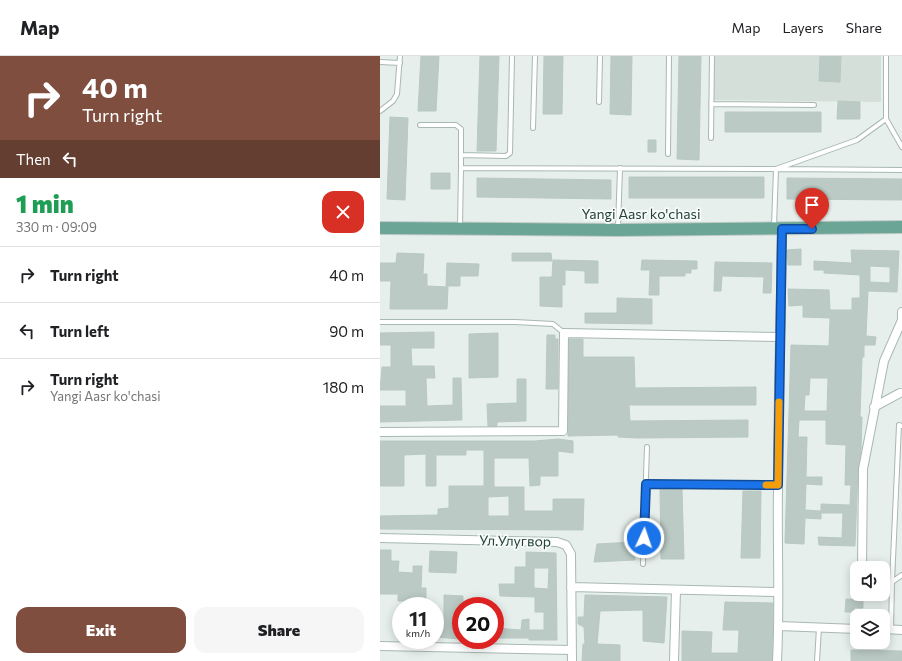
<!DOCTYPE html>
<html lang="en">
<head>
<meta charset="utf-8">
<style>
	:root { --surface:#fff; --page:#f6f6f6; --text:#202124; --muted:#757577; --line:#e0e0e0; --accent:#7f4e3f }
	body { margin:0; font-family:Commissioner,sans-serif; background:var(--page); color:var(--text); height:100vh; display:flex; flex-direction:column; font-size:15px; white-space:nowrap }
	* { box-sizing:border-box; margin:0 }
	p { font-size:13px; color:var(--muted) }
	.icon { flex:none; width:22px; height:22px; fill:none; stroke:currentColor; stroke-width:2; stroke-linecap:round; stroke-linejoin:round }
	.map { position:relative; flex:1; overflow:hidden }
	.side { display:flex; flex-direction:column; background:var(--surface); width:380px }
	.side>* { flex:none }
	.hud { background:#7f4e3f; color:#fff; overflow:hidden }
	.fabs { position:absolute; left:470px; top:505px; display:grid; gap:8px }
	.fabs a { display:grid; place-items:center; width:40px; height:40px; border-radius:8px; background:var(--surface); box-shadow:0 2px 10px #0003; font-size:20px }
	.speed { position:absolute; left:12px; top:541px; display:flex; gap:8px; font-size:20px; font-weight:700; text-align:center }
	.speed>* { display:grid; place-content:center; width:52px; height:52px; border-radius:50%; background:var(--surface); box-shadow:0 2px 10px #0003; line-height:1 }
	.speed small { font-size:10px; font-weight:400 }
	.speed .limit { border:6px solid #d22; background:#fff; color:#111 }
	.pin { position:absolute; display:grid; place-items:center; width:34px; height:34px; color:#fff; margin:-41px -17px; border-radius:50% 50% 50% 0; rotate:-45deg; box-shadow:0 0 4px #0007 }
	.pin .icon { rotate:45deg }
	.me { position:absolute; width:44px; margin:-22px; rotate:3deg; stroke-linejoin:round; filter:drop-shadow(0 0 3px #0008) }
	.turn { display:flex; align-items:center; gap:14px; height:84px; padding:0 16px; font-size:18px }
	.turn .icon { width:52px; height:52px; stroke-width:2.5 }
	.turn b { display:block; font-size:28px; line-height:34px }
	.then { display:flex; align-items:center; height:38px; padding:0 16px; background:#0003; gap:8px; font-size:15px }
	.round { display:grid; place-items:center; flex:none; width:42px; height:42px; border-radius:12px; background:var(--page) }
	.headline { display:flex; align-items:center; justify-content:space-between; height:68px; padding:0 16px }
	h1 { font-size:24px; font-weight:800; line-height:30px; color:#1e9e55 }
	.action { display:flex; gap:8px; margin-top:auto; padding:8px 16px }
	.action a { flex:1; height:46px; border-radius:12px; background:var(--accent); color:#fff; font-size:16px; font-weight:800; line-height:46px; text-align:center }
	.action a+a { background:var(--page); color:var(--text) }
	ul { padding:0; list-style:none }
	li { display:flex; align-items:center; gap:12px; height:56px; padding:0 16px; border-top:1px solid var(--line) }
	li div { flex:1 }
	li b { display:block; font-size:15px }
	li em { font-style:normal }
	header { display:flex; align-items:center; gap:24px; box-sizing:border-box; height:56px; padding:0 20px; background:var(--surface); border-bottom:1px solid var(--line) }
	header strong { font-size:19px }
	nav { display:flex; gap:22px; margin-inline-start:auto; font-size:14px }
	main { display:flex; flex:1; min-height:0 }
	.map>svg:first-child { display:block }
</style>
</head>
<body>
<header>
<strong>Map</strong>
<nav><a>Map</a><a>Layers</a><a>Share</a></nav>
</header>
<main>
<section class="side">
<div class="hud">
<div class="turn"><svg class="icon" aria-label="right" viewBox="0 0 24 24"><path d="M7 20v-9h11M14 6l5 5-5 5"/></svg><div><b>40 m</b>Turn right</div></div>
<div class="then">Then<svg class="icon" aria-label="left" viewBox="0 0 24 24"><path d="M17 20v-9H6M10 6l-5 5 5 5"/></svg></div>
</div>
<div class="headline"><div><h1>1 min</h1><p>330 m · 09:09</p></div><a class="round" style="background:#d93025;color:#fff"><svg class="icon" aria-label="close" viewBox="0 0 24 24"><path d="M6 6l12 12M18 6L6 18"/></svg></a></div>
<ul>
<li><svg class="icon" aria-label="right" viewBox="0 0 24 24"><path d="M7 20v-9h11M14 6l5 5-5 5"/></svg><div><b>Turn right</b></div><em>40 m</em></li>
<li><svg class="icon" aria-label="left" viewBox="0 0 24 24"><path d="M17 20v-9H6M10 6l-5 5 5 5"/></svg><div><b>Turn left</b></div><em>90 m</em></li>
<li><svg class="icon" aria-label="right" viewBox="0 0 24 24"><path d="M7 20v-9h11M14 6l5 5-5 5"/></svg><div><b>Turn right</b><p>Yangi Aasr ko'chasi</p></div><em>180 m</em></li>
</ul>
<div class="action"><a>Exit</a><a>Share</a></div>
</section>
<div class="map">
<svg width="522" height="605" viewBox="0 0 522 605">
	<rect width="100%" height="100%" fill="#e6efeb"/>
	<path fill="#d4dfda" d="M332,0H501V46L332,44Z"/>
	<path fill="#bbcac4" stroke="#b8c9c2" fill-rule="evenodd" d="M41,0H59L56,55H38Z
		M100,0H119L116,95H97Z
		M164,0H183L182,58H163Z
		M231,0H252L251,59L230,58Z
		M299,0H321L319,104L297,103Z
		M440,0H461L460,26L439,25Z
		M458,45L480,46V63H457Z
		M345,56H441V76H345Z
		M10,61L28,62L25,144L7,143Z
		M268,84H276V96H268Z
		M51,117H70V133H51Z
		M249,121H384V142H249Z
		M97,122L231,124V143L97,141Z
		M407,122L522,123V144L407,143Z
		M421,193V209H408L407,194Z
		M471,194L519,195L517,236L488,235L486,280L496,281L495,289H484V301H482L480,361H482L481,394L478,413L475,490L439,489L438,481L462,482L463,457H441V463L425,462L424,488L405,487L411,289L449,290L450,262L423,261V249L409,250L408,233L449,234L450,254H472V242H480V219L444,217V214H434V205L472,207ZM490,210L510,211V227L490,226ZM430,322H448L447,355H424L425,339H429ZM419,364H446V388L466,389L465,429H471L470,449L441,448V455L425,454L426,428L442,429V421H426L427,381H418Z
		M17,197L44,198L43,218H47V230L68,231L67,253H10L11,225H0V207H16Z
		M132,197H171L172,205H132Z
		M173,204L218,205V227H205V215L185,214V229H182V251L160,250V221H172Z
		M262,204L317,205V213H311V217H305V220H279V239H269L270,214H261Z
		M335,206L392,207L391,237H383L384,221L342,220L341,235H334Z
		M67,207L99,208L98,220H80V230H66Z
		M237,242L272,243V268L205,267V257H237Z
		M54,276V292H31L32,310H54L55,322H46L47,350L73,349V322H81L82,364L0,366V350H26V334H0L2,311H11V289H0V277Z
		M118,277V321L89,322V278Z
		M167,279H175V283H178V333H166Z
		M189,283H203V301H254L255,332L376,331V349H249L250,365L368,364V381L257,382L238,381V379L188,380Z
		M137,323H146V365L117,366V370H108L107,348L137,347Z
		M178,383L193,385V397L178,395V420H160V429L150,430L149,402H114V431H144V455H173V443H204L203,474L0,473V460L58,459V453L69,452V430H104V394H86V399H56V430H46V398L24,399V430H0V385H155ZM129,440V460H108V441Z
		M302,432L304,503H281L280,433Z
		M363,435H381L380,502H361Z
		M255,486V504L214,506L217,488Z
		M0,494H11V505H19L18,516L33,517V510H42L41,532H46V545H18V538H0Z
		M50,495L77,496L76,517L49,516Z
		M146,496L176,497L177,584H149V582H115V572L141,574L142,564L149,563V574H164V556H155V541L120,540L119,528H135V511H146ZM154,512H169L168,533L154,532Z
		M64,539L83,540V550H81V583L55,581V563H64Z
		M205,539L287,541L284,587L263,585V554L220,555L217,588L240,589V605H202L203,588H205L204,571L198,568V561H204Z
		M466,543L483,544V552H474V556H465Z
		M345,546L393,547L392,605H302V575L332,576L331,597H358L359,574H343Z
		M471,594L522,595V605H471Z"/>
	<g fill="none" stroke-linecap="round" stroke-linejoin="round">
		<defs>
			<path id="lane" d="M506,0V63L522,91
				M0,6L20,7
				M219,46L220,0
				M331,48L434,49
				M0,55L13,45L17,38L20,0
				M40,69H76L81,73V112
				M153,72L155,0
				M331,82L332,0
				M288,98L289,0
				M81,99L126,100L130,97L132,0
				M394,170L396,113L522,114
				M80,171L81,112L396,113L477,84L506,63
				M238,172L240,112
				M0,266H135L173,268L184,277
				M266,428L398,429
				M263,508L267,391
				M512,526L519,369L522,370
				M511,573L512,526L522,519
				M437,605L439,572"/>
			<path id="street" d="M494,351L520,337
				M0,376L183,375L184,277L400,281
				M0,482L177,486L186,489L191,498L192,605
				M482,512L483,413L504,305L522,264V256
				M191,531L397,536
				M399,570L477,573
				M503,573L522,574
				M0,590L192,594
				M294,605L296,534
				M397,605C400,547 397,489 398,432C398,345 401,259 402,173"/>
			<path id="primary" d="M0,172L238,174L522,171"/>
		</defs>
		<use href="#lane" stroke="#a8b8b2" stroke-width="6"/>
		<use href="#street" stroke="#a8b8b2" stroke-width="10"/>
		<use href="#primary" stroke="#c2cac8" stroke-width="14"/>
		<use href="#lane" stroke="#fff" stroke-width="4"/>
		<use href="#street" stroke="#fff" stroke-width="8"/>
		<use href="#primary" stroke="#6aa596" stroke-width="12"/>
	</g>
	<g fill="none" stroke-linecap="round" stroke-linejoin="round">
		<defs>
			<path id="route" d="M264,482L266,428L398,429L402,173H432"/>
		</defs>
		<use href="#route" stroke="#114b97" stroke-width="10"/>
		<use href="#route" stroke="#1a73e8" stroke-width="7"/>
		<path stroke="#f59e0b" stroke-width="7" d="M386,429H398L399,346"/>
	</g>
	<g text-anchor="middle" stroke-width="3.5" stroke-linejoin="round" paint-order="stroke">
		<g font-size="14" fill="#24423a" stroke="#f7fbf9">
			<text x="261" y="163">Yangi Aasr ko'chasi</text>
			<text transform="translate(135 485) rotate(1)" y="5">Ул.Улугвор</text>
		</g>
	</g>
</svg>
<div class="fabs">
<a><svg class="icon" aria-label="sound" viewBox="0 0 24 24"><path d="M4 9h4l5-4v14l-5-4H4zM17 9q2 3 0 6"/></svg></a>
<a><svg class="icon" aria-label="layers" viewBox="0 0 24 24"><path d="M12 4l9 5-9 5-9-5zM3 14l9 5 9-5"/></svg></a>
</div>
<div class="speed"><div>11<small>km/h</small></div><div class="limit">20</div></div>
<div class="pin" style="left:432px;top:173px;background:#d93025"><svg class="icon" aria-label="arrive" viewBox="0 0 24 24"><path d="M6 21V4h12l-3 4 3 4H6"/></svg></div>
<svg class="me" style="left:264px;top:482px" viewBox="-20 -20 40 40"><circle r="17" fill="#1a73e8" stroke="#fff" stroke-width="3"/><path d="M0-11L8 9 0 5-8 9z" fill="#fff"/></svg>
</div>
</main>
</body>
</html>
